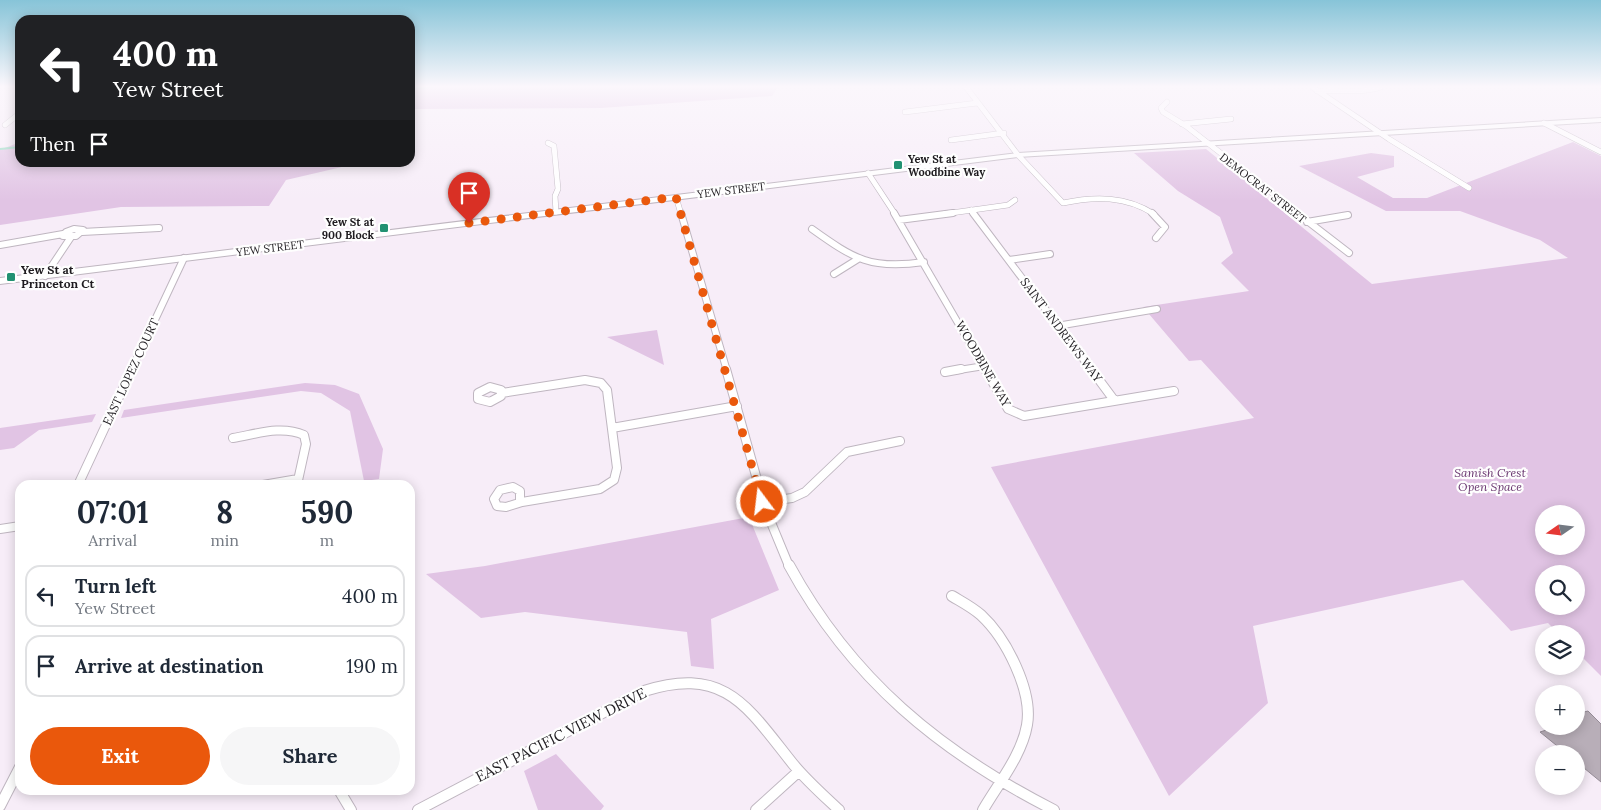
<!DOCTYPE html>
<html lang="en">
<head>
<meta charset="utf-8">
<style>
	:root { --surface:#fff; --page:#f6f6f7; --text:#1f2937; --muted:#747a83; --line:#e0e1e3; --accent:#ea580c }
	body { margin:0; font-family:Lora,serif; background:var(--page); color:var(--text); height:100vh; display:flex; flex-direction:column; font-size:19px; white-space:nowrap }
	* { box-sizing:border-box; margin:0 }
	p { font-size:16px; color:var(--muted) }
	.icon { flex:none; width:28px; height:28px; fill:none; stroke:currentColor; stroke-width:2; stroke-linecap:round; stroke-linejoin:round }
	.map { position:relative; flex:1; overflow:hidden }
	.side { position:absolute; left:15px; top:480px; width:400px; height:315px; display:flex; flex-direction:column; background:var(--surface); border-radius:15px; box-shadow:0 2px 12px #0003 }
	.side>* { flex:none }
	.top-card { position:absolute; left:15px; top:15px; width:400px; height:152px; border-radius:15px; box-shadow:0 2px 12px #0003; background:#202124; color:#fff; overflow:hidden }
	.needle { width:32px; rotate:256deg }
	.buttons { position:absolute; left:1535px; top:505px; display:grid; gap:10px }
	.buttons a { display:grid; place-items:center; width:50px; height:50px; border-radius:50%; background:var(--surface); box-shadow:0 2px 12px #0003; font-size:25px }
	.pin { position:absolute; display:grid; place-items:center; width:42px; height:42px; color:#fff; margin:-51px -21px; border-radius:50% 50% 50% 0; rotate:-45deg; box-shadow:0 0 5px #0007 }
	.pin .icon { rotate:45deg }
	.me { position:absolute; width:55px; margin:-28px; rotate:345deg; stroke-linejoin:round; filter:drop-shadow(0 0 4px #0008) }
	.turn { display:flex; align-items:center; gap:18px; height:105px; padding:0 15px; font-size:22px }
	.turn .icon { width:65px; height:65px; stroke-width:2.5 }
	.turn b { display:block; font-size:35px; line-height:42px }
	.then { display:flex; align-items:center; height:48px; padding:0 15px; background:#0003; gap:10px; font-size:19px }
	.eta { display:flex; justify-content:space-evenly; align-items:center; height:85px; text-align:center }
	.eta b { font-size:30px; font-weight:700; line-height:35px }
	.primary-button { display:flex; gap:10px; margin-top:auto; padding:10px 15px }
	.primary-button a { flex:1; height:58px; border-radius:30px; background:var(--accent); color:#fff; font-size:20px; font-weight:700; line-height:58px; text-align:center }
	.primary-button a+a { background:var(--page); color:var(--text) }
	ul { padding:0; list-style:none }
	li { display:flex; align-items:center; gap:15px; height:62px; margin:0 10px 8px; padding:0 5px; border:2px solid var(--line); border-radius:15px }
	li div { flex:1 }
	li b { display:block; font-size:19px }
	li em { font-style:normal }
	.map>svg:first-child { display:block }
</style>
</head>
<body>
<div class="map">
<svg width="1601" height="810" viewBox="0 0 1601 810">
	<rect width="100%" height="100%" fill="#f7edf8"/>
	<path fill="#e1c4e4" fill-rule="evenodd" d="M410,87H778L772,96L601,108L410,109Z
		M20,142V162L359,163L286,180L269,206L121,207L0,225V150Z
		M1573,142L1601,156V676L1576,651V634H1559L1548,623L1511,631L1463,580L1253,626L1268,703L1169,796L991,467L1254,418L1201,360L1189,361L1143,307L1249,291L1221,263L1233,253L1220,217L1178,191L1134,153L1206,149L1372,284L1568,258L1540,240L1460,211H1386L1299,166L1371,153L1394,156V167L1357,177L1393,198H1427ZM1544,514H1576V546H1544ZM1544,574H1576V606H1544Z
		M657,330L664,365L607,337Z
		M305,383L335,385L359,394L383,449L379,479L364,481L350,411L321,393L301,391L121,418L124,410Z
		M96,414L92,422L39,430L14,448L0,450V428Z
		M749,517L779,590L711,619L714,669L691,666L687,632L525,612L481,618L426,574L485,566Z
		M556,754L604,806L601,810H538L524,771Z"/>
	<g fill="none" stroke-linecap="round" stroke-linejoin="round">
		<path stroke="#95dbc1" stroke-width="2" d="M410,89L432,87
			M0,149L20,147"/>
	</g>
	<path fill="#b8aeb8" stroke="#968d97" d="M1588,711L1601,724V782L1584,768L1576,770V754H1567L1540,732L1559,726H1576V714Z"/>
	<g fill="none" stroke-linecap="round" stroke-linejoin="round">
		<defs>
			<path id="street-far3" d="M966,87L1018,155L1063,203C1095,196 1126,196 1154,214
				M1312,87L1389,139L1469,188
				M1317,91C1338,89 1361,94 1381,87
				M1167,102L1161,108L1163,112L1186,126L1299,214
				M905,112L977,103
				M1544,123L1601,152
				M1182,124L1231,119
				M5,125L20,113
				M951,140L1004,133
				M548,143L554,146L558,189L555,196L556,212
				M868,173L895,214
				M676,197L681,214
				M971,210L974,214
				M944,214L1008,205L1015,200"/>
			<path id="street-far2" d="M681,213L727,371
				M894,213L986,371
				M973,213L1092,371
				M1152,213L1165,227L1156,238
				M1297,213L1349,253
				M899,220L953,213
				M1307,222L1348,215
				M74,229L83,230L76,236H63L66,232Z
				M812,229C854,259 871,270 924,262
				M82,232L159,228
				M0,245L63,234
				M1009,260L1050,254
				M834,274L858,259
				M45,276L71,237
				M1057,326L1157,309
				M131,371L184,258
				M953,371L984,366"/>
			<path id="street-far1" d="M726,369L765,508L789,566
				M985,369L1008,409L1024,416L1174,391
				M1091,369L1114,400
				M945,372L961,369
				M490,387L501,390V396L490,402L478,399V393Z
				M502,393L585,380L601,383L607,390L617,468L614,480L600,489L522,502L506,507L497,506L494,499L500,490L513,487L520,491V500
				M612,428L737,406
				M233,438C257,434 281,425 304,435L306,444L297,485
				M78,485L132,369
				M263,485L298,479
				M762,502L792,498L805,492L847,452L900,441
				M0,529L20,526"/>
			<path id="street" d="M789,565C851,679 940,752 1054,810
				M952,596C962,602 972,607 981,615C1006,638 1033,691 1027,725C1022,755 998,784 983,810
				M339,790L351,810
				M0,806L20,767
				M418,810L644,691C726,665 748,708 793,764C807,781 823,795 839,810
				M756,810L799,771"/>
			<path id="secondary" d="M1601,118V122L1018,157L0,284V278L1018,153Z"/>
		</defs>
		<use href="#street-far3" stroke="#bfb6c0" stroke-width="6"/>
		<use href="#street-far2" stroke="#bfb6c0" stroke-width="8"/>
		<use href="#street-far1" stroke="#bfb6c0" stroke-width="10"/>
		<use href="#street" stroke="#bfb6c0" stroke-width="12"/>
		<use href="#secondary" stroke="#bfb6c0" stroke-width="2"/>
		<use href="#street-far3" stroke="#fff" stroke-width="5"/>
		<use href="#street-far2" stroke="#fff" stroke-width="6"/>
		<use href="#street-far1" stroke="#fff" stroke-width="8"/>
		<use href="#street" stroke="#fff" stroke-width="10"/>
		<use href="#secondary" fill="#fff" fill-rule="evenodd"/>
	</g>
	<linearGradient id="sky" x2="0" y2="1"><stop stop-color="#87c4d8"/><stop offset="0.43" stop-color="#fbf7fc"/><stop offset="1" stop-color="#fbf7fc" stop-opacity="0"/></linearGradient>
	<rect width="1601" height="201" fill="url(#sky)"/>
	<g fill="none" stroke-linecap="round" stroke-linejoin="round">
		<path stroke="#ea580c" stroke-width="9" stroke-dasharray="0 16.2" d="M469,223L676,197L762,502"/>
	</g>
	<g fill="#219172" stroke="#fefefe" stroke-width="2">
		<rect x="893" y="160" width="10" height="10" rx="2.5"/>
		<rect x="379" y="223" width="10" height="10" rx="2.5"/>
		<rect x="6" y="272" width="10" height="10" rx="2.5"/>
	</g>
	<g text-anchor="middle" stroke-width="4.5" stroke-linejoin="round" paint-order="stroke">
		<g font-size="11" font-weight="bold" fill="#1f1c20" stroke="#fefefe" text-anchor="start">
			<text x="908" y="163">Yew St at<tspan x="908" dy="13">Woodbine Way</tspan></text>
			<text x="374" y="226" text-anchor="end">Yew St at<tspan x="374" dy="13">900 Block</tspan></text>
		</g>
		<g font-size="11" fill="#1f1c20" stroke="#fefefe">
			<text transform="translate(1263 188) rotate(38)" y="4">DEMOCRAT STREET</text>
			<text transform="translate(731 190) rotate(-7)" y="4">YEW STREET</text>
			<text transform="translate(270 248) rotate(-7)" y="4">YEW STREET</text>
		</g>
		<g font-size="12" font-weight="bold" fill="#1f1c20" stroke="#fefefe" text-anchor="start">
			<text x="21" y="274">Yew St at<tspan x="21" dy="14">Princeton Ct</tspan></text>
		</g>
		<g font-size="12" fill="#1f1c20" stroke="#fefefe">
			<text transform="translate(1061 330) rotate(53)" y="4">SAINT ANDREWS WAY</text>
			<text transform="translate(983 364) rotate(60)" y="4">WOODBINE WAY</text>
			<text transform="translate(131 372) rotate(-65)" y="4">EAST LOPEZ COURT</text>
		</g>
		<g font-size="12" font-style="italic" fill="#6a3770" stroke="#fefefe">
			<text x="1490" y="477">Samish Crest<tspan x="1490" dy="14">Open Space</tspan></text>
		</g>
		<g font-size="15" fill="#1f1c20" stroke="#fefefe">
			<text transform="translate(561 735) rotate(-27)" y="5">EAST PACIFIC VIEW DRIVE</text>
		</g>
	</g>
</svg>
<div class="buttons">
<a><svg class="needle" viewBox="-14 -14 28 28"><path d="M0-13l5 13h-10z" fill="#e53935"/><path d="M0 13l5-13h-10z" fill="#747a83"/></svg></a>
<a><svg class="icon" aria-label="search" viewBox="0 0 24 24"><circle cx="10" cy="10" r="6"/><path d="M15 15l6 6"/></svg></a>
<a><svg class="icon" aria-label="layers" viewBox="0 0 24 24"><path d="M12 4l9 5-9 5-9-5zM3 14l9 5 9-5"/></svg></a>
<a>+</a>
<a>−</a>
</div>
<div class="pin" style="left:469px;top:223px;background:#d93025"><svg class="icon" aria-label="arrive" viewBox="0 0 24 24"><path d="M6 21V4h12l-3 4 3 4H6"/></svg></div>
<svg class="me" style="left:762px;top:502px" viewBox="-20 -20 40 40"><circle r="17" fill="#ea580c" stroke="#fff" stroke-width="3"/><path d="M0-11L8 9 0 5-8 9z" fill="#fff"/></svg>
<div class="top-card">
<div class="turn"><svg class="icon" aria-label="left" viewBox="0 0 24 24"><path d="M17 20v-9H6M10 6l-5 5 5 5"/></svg><div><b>400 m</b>Yew Street</div></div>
<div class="then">Then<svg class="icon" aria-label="arrive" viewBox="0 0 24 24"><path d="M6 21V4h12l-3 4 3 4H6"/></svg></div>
</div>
<section class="side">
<div class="eta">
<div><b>07:01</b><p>Arrival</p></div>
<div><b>8</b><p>min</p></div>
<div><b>590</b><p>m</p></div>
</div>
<ul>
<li><svg class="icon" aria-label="left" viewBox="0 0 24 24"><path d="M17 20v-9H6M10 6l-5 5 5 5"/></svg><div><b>Turn left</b><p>Yew Street</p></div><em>400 m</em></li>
<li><svg class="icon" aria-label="arrive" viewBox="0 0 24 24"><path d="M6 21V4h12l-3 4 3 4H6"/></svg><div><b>Arrive at destination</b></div><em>190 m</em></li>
</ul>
<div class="primary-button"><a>Exit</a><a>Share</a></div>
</section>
</div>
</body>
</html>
